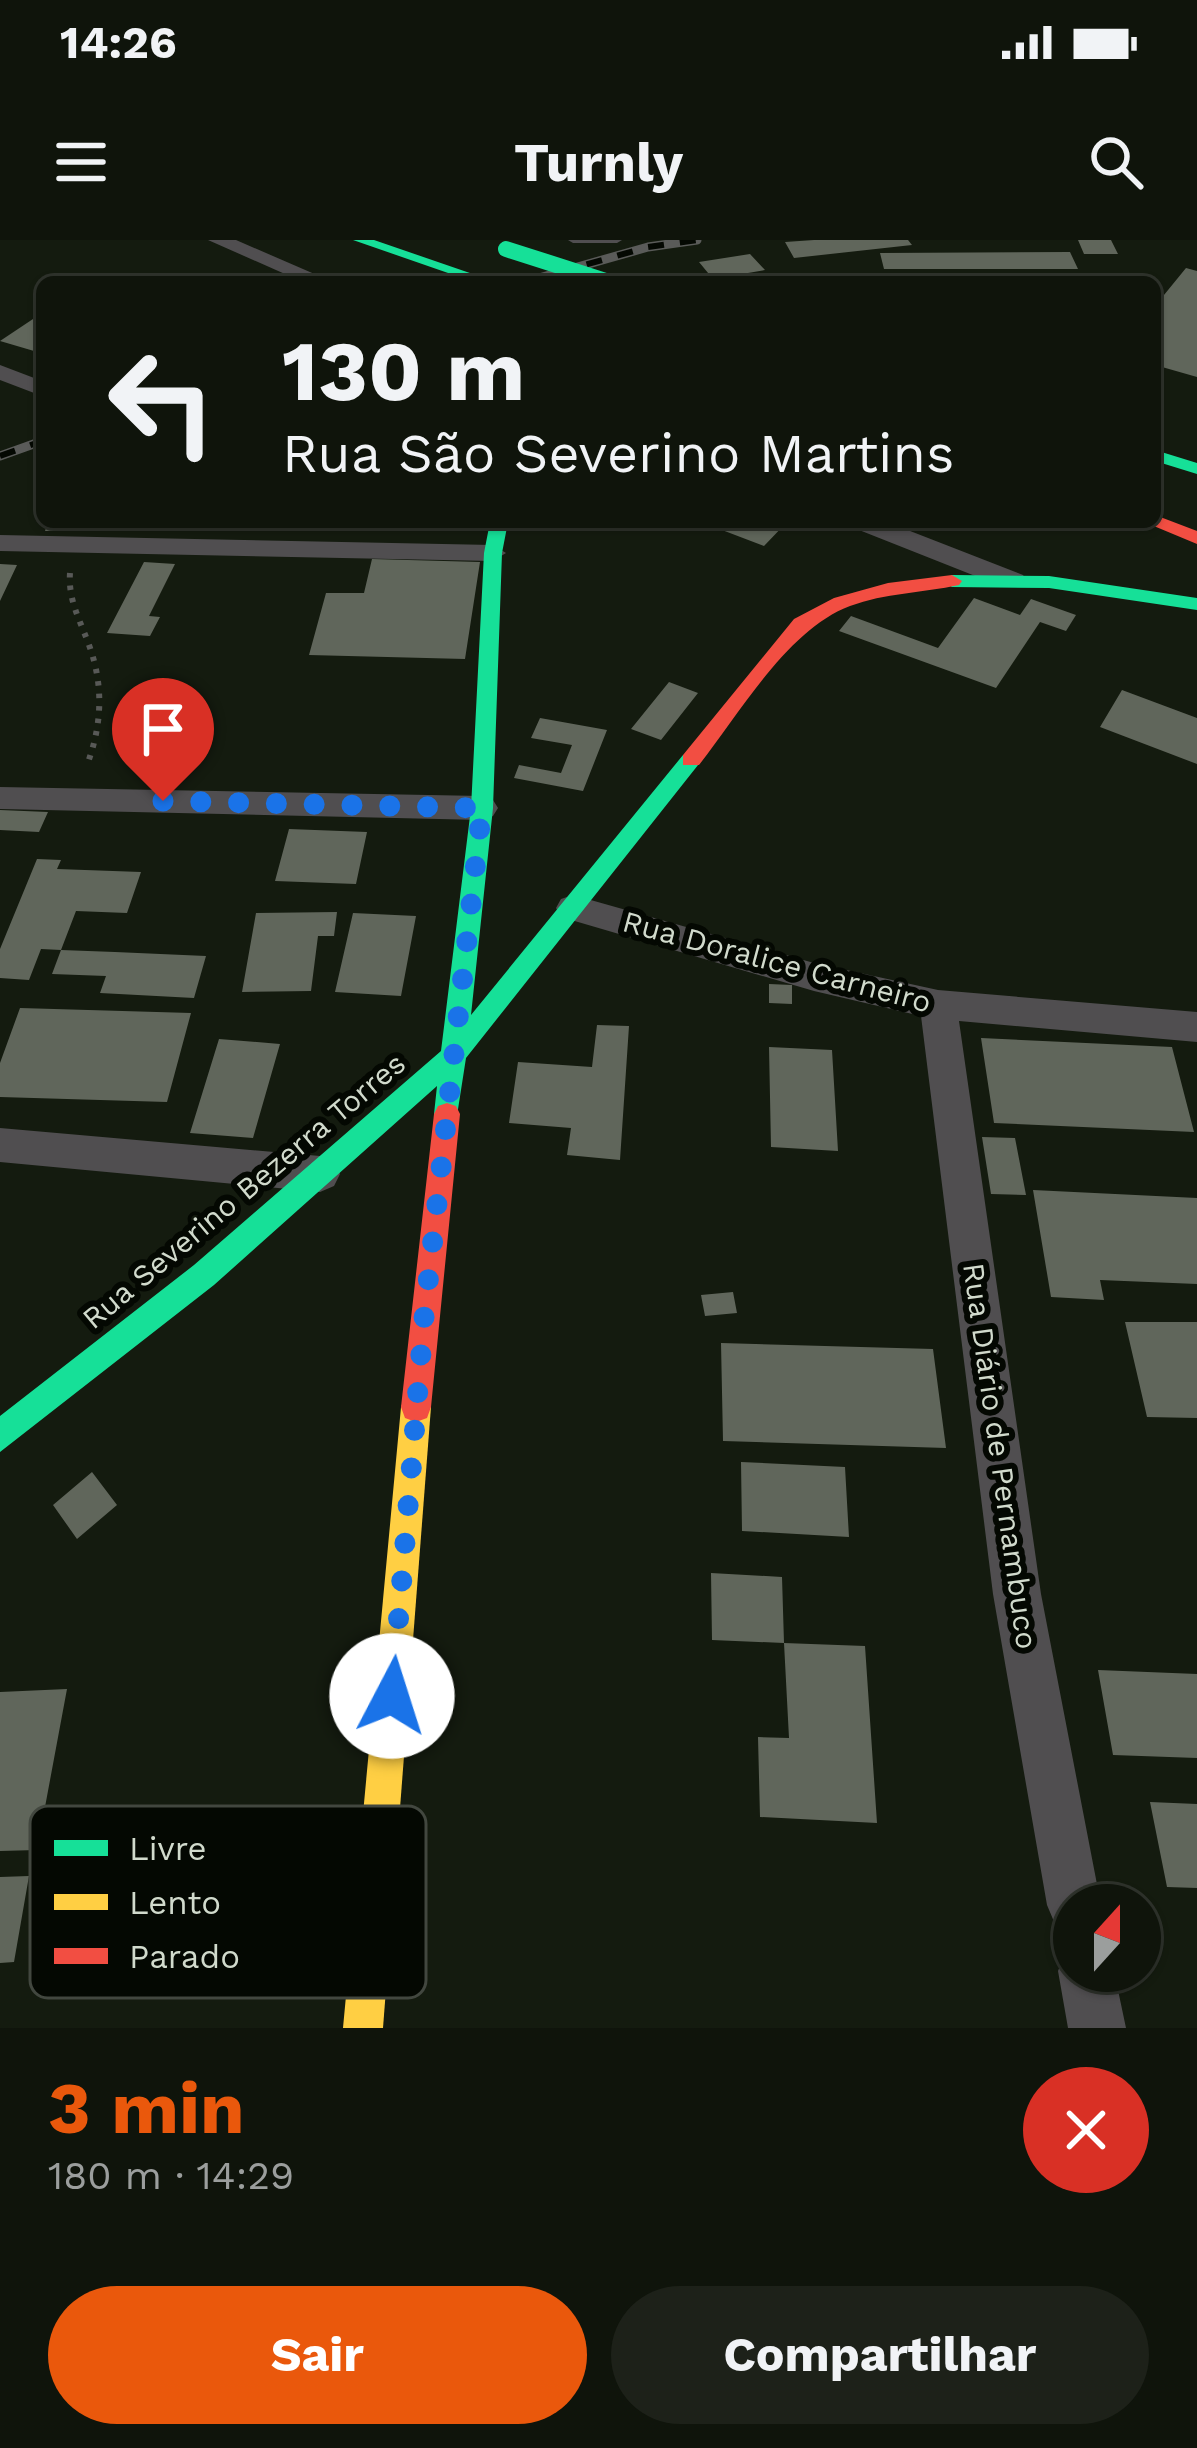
<!DOCTYPE html>
<html lang="pt">
<head>
<meta charset="utf-8">
<style>
	:root { --surface:#0f140b; --page:#1d2119; --text:#f1f3f6; --muted:#9b9e9d; --line:#2f332c; --accent:#ea580c }
	body { margin:0; font-family:"Work Sans",sans-serif; background:var(--page); color:var(--text); height:100vh; display:flex; flex-direction:column; font-size:45px; white-space:nowrap }
	* { box-sizing:border-box; margin:0 }
	p { font-size:39px; color:var(--muted) }
	.icon { flex:none; width:66px; height:66px; fill:none; stroke:currentColor; stroke-width:2; stroke-linecap:round; stroke-linejoin:round }
	.map { position:relative; height:1788px; overflow:hidden }
	.sheet { display:flex; flex-direction:column; background:var(--surface); flex:1 }
	.sheet>* { flex:none }
	.top-card { position:absolute; left:36px; top:36px; width:1125px; height:252px; border-radius:18px; box-shadow:0 3px 9px #0004,0 0 0 3px var(--line); background:#0f140b; color:var(--text); overflow:hidden }
	.needle { width:78px; rotate:21deg }
	.tools { position:absolute; left:1053px; top:1644px; display:grid; gap:24px }
	.tools a { display:grid; place-items:center; width:108px; height:108px; border-radius:50%; background:var(--surface); box-shadow:0 3px 9px #0004,0 0 0 3px var(--line); font-size:60px }
	.pin { position:absolute; display:grid; place-items:center; width:102px; height:102px; color:#fff; margin:-123px -51px; border-radius:50% 50% 50% 0; rotate:-45deg; box-shadow:0 0 12px #0007 }
	.pin .icon { rotate:45deg }
	.me { position:absolute; width:132px; margin:-66px; rotate:5deg; stroke-linejoin:round; filter:drop-shadow(0 0 9px #0008) }
	.turn { display:flex; align-items:center; gap:42px; height:252px; padding:0 48px; font-size:54px }
	.turn .icon { width:156px; height:156px; stroke-width:2.5 }
	.turn b { display:block; font-size:84px; line-height:102px }
	.round { display:grid; place-items:center; flex:none; width:126px; height:126px; border-radius:63px; background:var(--page) }
	.overview { display:flex; align-items:center; justify-content:space-between; height:204px; padding:0 48px }
	h1 { font-size:72px; font-weight:700; line-height:90px; color:var(--accent) }
	.action { display:flex; gap:24px; margin-top:auto; padding:24px 48px }
	.action a { flex:1; height:138px; border-radius:72px; background:var(--accent); color:#fff; font-size:48px; font-weight:700; line-height:138px; text-align:center }
	.action a+a { background:var(--page); color:var(--text) }
	.status { display:flex; justify-content:space-between; align-items:center; height:84px; padding:0 60px; background:var(--surface); direction:ltr }
	.status svg { height:33px; fill:currentColor }
	header { display:flex; justify-content:space-between; align-items:center; height:156px; padding:0 48px; background:var(--surface); font-size:54px; font-weight:700 }
	.map>svg:first-child { display:block }
</style>
</head>
<body>
<div class="status"><b>14:26</b><svg viewBox="0 0 49 12"><path d="M0 12V9h3v3zM5 12V6h3v6zM10 12V3h3v9zM15 12V0h3v12zM26 1h20v11H26zM47 4h2v5h-2z"/></svg></div>
<header><svg class="icon" aria-label="menu" viewBox="0 0 24 24"><path d="M4 6h16M4 12h16M4 18h16"/></svg>Turnly<svg class="icon" aria-label="search" viewBox="0 0 24 24"><circle cx="10" cy="10" r="6"/><path d="M15 15l6 6"/></svg></header>
<div class="map">
<svg width="1197" height="1788" viewBox="0 0 1197 1788">
	<rect width="100%" height="100%" fill="#141b0f"/>
	<path fill="#60665b" d="M814,0H908L912,5L794,18L785,2Z
		M1078,0H1111L1118,14H1084Z
		M1070,12L1078,29H884L880,13Z
		M750,14L765,30L713,39L699,22Z
		M1186,28L1197,31V137L1155,125V66Z
		M42,73V106L34,111L0,101Z
		M48,282H91L88,290L45,291Z
		M701,282H787L764,306Z
		M372,319L480,322L465,419L309,415L326,353H364Z
		M144,322L175,324L149,376L160,377L150,396L107,393Z
		M0,324L17,325L0,361Z
		M974,358L1020,375L1031,359L1076,375L1066,391L1040,382L996,448L839,391L851,376L938,408Z
		M669,442L698,453L661,500L631,489Z
		M1122,450L1197,478V524L1100,487Z
		M540,478L607,490L583,551L514,538L519,525L561,533L572,505L531,498Z
		M0,570L48,572L39,592L0,590Z
		M289,589L367,592L356,644L275,641Z
		M37,619L61,620L57,629L141,632L127,673L76,671L61,710L41,709L29,740L0,738V709Z
		M337,672L334,696H318L311,751L242,752L256,673Z
		M353,673L416,676L401,756L335,752Z
		M61,710L115,712L206,716L194,758L100,753L106,736L52,734Z
		M769,744L792,745V764L769,763Z
		M20,768L191,773L167,862L0,857V823Z
		M597,785L629,786L620,920L567,915L571,888L509,883L518,822L592,827Z
		M981,798L1172,807L1194,892L994,883Z
		M219,799L280,804L253,898L190,893Z
		M769,807L832,810L838,911L771,907Z
		M982,897L1015,898L1026,955L991,954Z
		M1033,950L1197,958V1044L1100,1040L1104,1060L1051,1057Z
		M733,1052L737,1073L705,1076L701,1055Z
		M1125,1082H1197V1178L1147,1177Z
		M721,1103L933,1109L946,1208L723,1201Z
		M741,1222L845,1227L849,1297L742,1291Z
		M92,1232L117,1265L77,1299L53,1265Z
		M711,1333L782,1337L784,1403L712,1400Z
		M784,1403L865,1406L877,1583L760,1577L758,1497L789,1498Z
		M1098,1430L1197,1434V1518L1113,1515Z
		M67,1449L37,1610L0,1611V1452Z
		M1150,1562L1197,1564V1648L1167,1647Z
		M29,1636L14,1722L0,1723V1637Z"/>
	<g fill="none" stroke-linecap="round" stroke-linejoin="round">
		<path stroke="#585957" stroke-width="6" stroke-dasharray="4.5 8" stroke-linecap="butt" d="M70,333C68,360 80,380 89,405C104,446 102,485 87,525"/>
		<path fill="#504e50" fill-rule="evenodd" d="M568,0H622L617,3H573Z"/>
		<path fill="#504e50" fill-rule="evenodd" d="M208,0H236L333,42H303Z
			M0,125L42,141V156L0,140Z
			M850,282H887L1023,335L1027,341L1023,347H1003L854,288Z
			M0,295L493,305L506,313L493,321L0,311Z
			M0,547L482,556L493,560L498,568L493,576L482,580L0,569Z
			M573,655L814,723L938,750L1197,772V802L959,781L1041,1354L1101,1665H1074V1692L1055,1684L1047,1665L993,1354L921,776L814,751L561,677L556,668L561,659Z
			M0,888L320,916L334,922L340,934L334,946L320,952L0,922Z
			M1074,1708V1731H1114L1126,1788H1068L1058,1731L1066,1711Z"/>
		<path fill="#16e098" fill-rule="evenodd" d="M353,0H374L496,42H474Z
			M1155,210L1197,223V234L1155,221Z
			M490,282H508L502,313L493,568L471,775L683,515H699L702,520L466,818L456,882H438L434,874L437,846L214,1045L0,1212V1176L194,1025L441,811L471,568L484,313Z
			M1049,336L1197,358V370L1049,348L952,347L942,341L952,335Z"/>
		<path fill="#ffcf43" fill-rule="evenodd" d="M416,1152L427,1156L431,1167L383,1788H343L401,1167L405,1156Z"/>
		<path fill="#f24e42" fill-rule="evenodd" d="M1155,275L1197,291V304L1149,284L1155,282Z
			M952,335L962,341L959,345C922,353 885,353 850,366C788,389 739,474 699,525H683V515L794,379L834,358L888,343Z
			M447,863L456,866L460,874L431,1167L427,1178L416,1182L405,1178L401,1167L434,874L438,866Z"/>
		<defs>
			<path id="rail" d="M525,42L648,7L697,0
				M0,216L42,201"/>
		</defs>
		<use href="#rail" stroke="#5a5b59" stroke-width="9"/>
		<use href="#rail" stroke="#040802" stroke-width="6" stroke-dasharray="16" stroke-linecap="butt"/>
		<path stroke="#16e098" stroke-width="16" d="M506,9L609,42"/>
	</g>
	<g fill="none" stroke-linecap="round" stroke-linejoin="round">
		<path stroke="#1a73e8" stroke-width="21" stroke-dasharray="0 37.8" d="M163,561L482,568L424,1078L392,1456"/>
	</g>
	<g text-anchor="middle" stroke-width="12" stroke-linejoin="round" paint-order="stroke">
		<g font-size="30" fill="#d1dacc" stroke="#040802">
			<text transform="translate(777 722) rotate(15)" y="10">Rua Doralice Carneiro</text>
			<text transform="translate(244 951) rotate(-40)" y="10">Rua Severino Bezerra Torres</text>
			<text transform="translate(1000 1216) rotate(82)" y="10">Rua Diário de Pernambuco</text>
		</g>
	</g>
	<rect x="30" y="1566" width="396" height="192" rx="18" fill="#040802" stroke="#42473f" stroke-width="3"/>
	<rect x="54" y="1600" width="54" height="16" fill="#16e098"/>
	<rect x="54" y="1654" width="54" height="16" fill="#ffcf43"/>
	<rect x="54" y="1708" width="54" height="16" fill="#f24e42"/>
	<g font-size="33" fill="#d1dacc">
		<text x="129" y="1620">Livre</text>
		<text x="129" y="1674">Lento</text>
		<text x="129" y="1728">Parado</text>
	</g>
</svg>
<div class="tools">
<a><svg class="needle" viewBox="-14 -14 28 28"><path d="M0-13l5 13h-10z" fill="#e53935"/><path d="M0 13l5-13h-10z" fill="#9b9e9d"/></svg></a>
</div>
<div class="pin" style="left:163px;top:561px;background:#d93025"><svg class="icon" aria-label="arrive" viewBox="0 0 24 24"><path d="M6 21V4h12l-3 4 3 4H6"/></svg></div>
<svg class="me" style="left:392px;top:1456px" viewBox="-20 -20 40 40"><circle r="19" fill="#fff"/><path d="M0-13L10 11 0 6-10 11z" fill="#1a73e8"/></svg>
<div class="top-card">
<div class="turn"><svg class="icon" aria-label="left" viewBox="0 0 24 24"><path d="M17 20v-9H6M10 6l-5 5 5 5"/></svg><div><b>130 m</b>Rua São Severino Martins</div></div>
</div>
</div>
<section class="sheet">
<div class="overview"><div><h1>3 min</h1><p>180 m · 14:29</p></div><a class="round" style="background:#d93025;color:#fff"><svg class="icon" aria-label="close" viewBox="0 0 24 24"><path d="M6 6l12 12M18 6L6 18"/></svg></a></div>
<div class="action"><a>Sair</a><a>Compartilhar</a></div>
</section>
</body>
</html>
